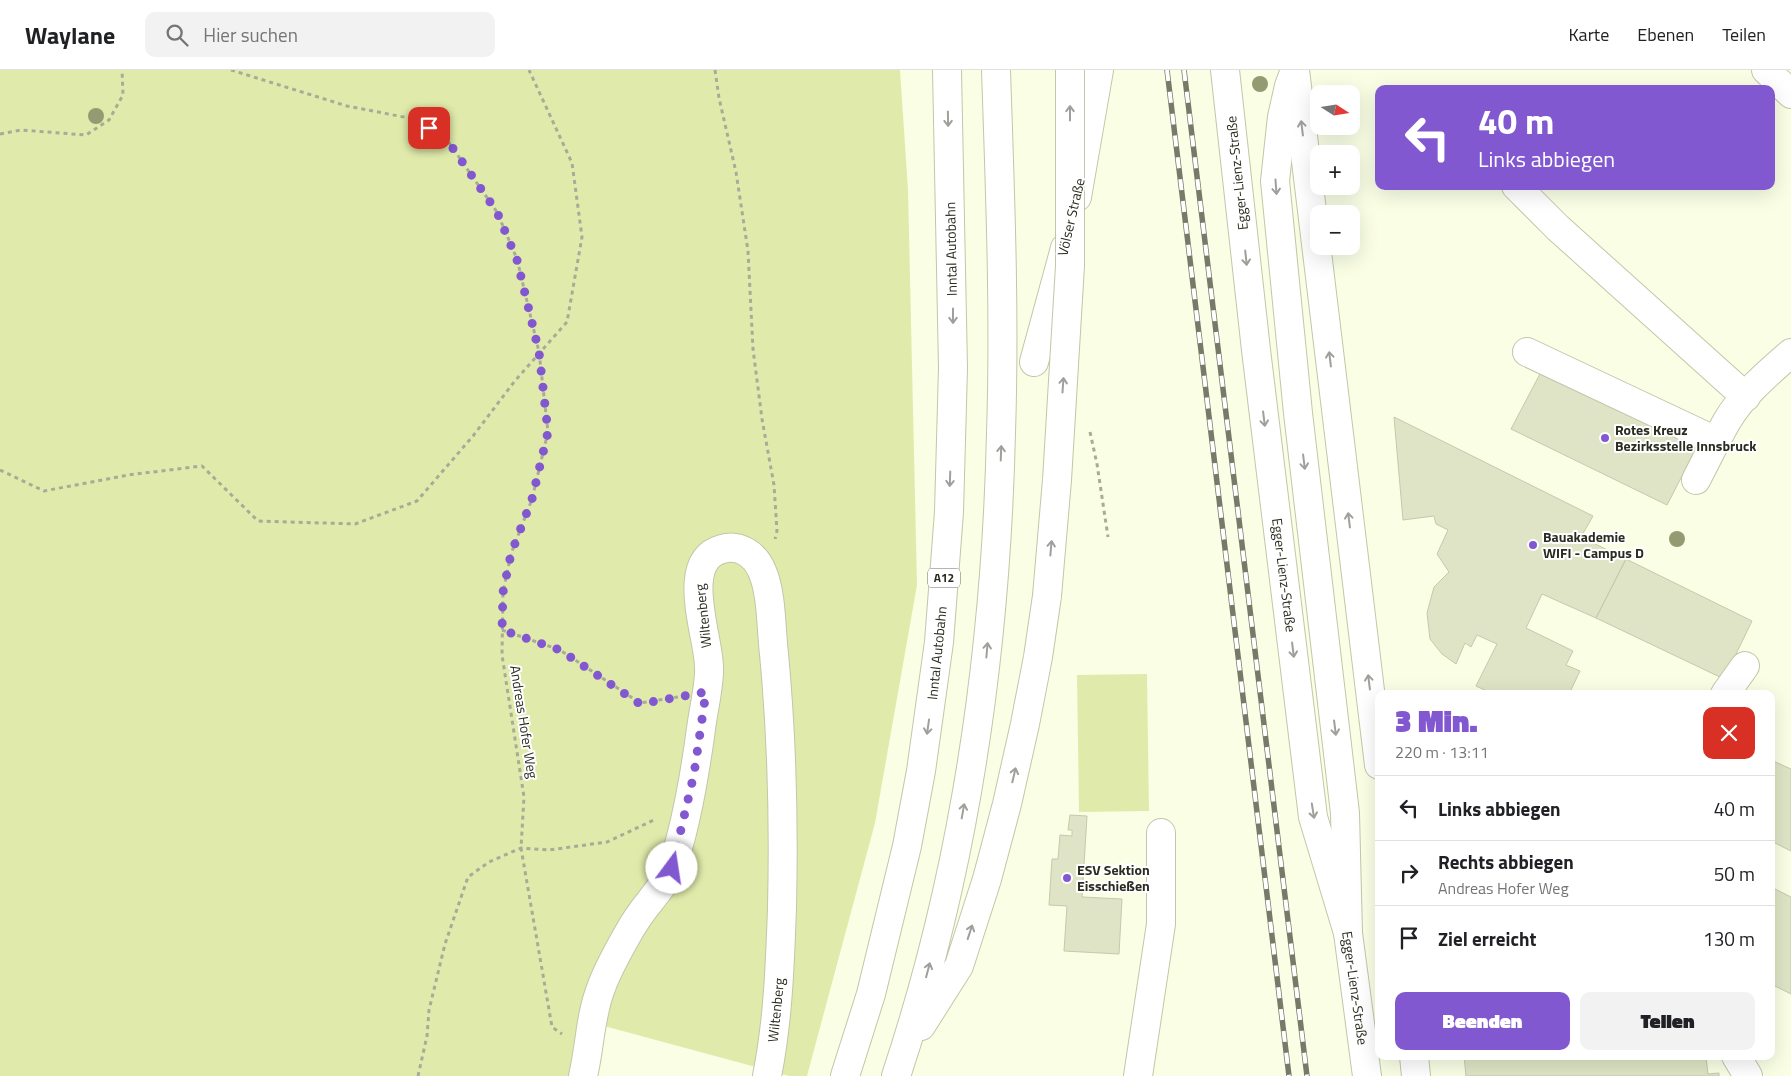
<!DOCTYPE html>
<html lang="de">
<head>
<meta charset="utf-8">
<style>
	:root { --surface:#fff; --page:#f2f2f2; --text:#202124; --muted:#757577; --line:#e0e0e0; --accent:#8258d1 }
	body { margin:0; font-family:"Titillium Web",sans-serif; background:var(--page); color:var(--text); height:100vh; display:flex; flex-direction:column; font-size:19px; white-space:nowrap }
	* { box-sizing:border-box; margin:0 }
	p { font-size:16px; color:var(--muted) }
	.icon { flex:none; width:28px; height:28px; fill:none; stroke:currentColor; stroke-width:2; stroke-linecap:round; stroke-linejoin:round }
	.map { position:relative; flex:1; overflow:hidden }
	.drawer { position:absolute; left:1375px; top:620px; width:400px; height:370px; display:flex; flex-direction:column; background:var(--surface); border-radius:10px; box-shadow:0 5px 20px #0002 }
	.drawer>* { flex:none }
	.banner { position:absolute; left:1375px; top:15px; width:400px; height:105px; border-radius:10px; box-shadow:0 5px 20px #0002; background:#8258d1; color:#fff; overflow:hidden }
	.needle { width:32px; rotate:102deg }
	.fabs { position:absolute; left:1310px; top:15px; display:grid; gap:10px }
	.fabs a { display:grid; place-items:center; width:50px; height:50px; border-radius:10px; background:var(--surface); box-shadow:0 5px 20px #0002; font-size:25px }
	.pin { position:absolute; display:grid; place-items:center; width:42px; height:42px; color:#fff; margin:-21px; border-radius:10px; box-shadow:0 2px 8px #0006 }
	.me { position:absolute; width:55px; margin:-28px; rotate:14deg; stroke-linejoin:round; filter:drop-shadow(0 0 4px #0008) }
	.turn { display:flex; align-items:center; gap:18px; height:105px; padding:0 20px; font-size:22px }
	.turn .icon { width:65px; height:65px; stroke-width:2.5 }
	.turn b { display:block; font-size:35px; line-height:42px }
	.round { display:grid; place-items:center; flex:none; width:52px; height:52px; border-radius:10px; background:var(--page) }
	.overview { display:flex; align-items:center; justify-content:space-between; height:85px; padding:0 20px }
	h1 { font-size:30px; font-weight:800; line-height:38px; color:var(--accent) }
	.button { display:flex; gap:10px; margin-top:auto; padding:10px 20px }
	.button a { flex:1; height:58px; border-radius:10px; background:var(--accent); color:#fff; font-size:20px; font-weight:800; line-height:58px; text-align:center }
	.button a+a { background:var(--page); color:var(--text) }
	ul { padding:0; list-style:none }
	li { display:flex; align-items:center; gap:15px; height:65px; padding:0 20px; border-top:1px solid var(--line) }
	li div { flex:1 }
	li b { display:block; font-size:19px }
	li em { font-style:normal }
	header { display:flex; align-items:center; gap:30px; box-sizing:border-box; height:70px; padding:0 25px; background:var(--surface); border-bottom:1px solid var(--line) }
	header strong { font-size:24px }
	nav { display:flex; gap:28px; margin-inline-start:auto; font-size:18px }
	.search { width:350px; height:45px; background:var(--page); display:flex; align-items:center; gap:12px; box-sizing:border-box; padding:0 18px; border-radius:10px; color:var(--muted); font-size:19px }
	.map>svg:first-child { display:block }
</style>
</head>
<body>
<header>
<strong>Waylane</strong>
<div class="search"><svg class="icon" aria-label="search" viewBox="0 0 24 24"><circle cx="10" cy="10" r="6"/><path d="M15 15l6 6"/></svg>Hier suchen</div>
<nav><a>Karte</a><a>Ebenen</a><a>Teilen</a></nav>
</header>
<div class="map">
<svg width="1791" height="1006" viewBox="0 0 1791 1006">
	<rect width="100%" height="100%" fill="#f9fee5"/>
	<path fill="#e0ebab" d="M0,0H900L908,120L917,515L875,753L807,1006H789L593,953L582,1006H0Z
		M1147,604L1149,741L1079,742L1077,605Z"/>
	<path fill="#dee4c5" stroke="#c4caab" d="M1542,300L1697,377L1667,435L1511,359Z
		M1394,347L1593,446L1581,467L1626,489L1596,548L1542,524L1526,558L1573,581L1566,595L1580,601L1569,624H1491V623L1476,616L1497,574L1477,565L1471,577L1465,573L1456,594L1442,584L1430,569L1427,543L1434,517L1449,502L1437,484L1448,460L1436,454L1434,446L1403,450Z
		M1626,489L1752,551L1724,609L1596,548Z
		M1771,690L1791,699V781L1771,771Z
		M1070,745L1087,746L1082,827L1122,829L1119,884L1064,881L1067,836L1049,835L1052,789H1058L1060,765L1072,766V760H1068Z
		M1771,817L1791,827V924L1771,914Z
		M1464,986H1706L1708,1004L1719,1003V1006H1466Z"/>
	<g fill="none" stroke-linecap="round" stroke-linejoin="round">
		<defs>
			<path id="minor" d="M1766,0L1791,24
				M1516,116L1558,158L1746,327
				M1077,127L1099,0
				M1527,282L1716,371
				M1034,292L1065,178
				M1696,410C1706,391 1716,370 1727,351C1742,325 1768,303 1791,283
				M1725,624L1745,596
				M1736,986L1748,1006
				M583,1006C590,977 590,946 601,918C607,901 617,883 626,867C633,854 642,841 651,830C659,819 668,810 672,797C687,754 695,703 701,659C703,641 710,614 709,597C709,567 678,491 722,479C739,474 755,484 762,501C772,523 771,560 774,584C782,668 784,753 782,838C780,894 778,951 767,1006
				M1138,1006L1161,854V763"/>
			<path id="major" d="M1225,0L1256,280L1313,747L1348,863L1367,1006
				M1295,0L1379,695
				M1414,986L1416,1006"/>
			<path id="highway" d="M1295,0L1289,16L1282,47L1275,111L1298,343L1345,743L1348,863
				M921,956L959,896L987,809L1007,734L1025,654L1038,587L1047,526
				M845,1006L871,924L907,776L921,701L939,572L949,442L953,298L947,0
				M896,1006C965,799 996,580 1001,363C1005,242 1000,121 996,0"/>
		</defs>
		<use href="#minor" stroke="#c1c7a8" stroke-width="30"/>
		<use href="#major" stroke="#c1c7a8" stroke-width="30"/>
		<use href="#highway" stroke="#c1c7a8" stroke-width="30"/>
		<path stroke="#a7ab97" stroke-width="3" stroke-dasharray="4 4" stroke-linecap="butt" d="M231,0L347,36L414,49L445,67L497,142L517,189L539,282L548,362L532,429L511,484L503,522L502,585L524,727L521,778L552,957L562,964
			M715,0L719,28L736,102L748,181L753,279L762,349L774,415L777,461L775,469
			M0,64L21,60L86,65L109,50L123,25L122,0
			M1090,362L1097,394L1108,467
			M0,400L44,421L128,405L202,396L258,451L355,454L417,431L473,366L514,312L567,252L582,167L572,93L529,0
			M502,560L560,580L640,633L678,627
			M418,1006L427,966L429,940L445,874L468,807L489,792L521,778L549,780L607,772L656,749"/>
		<use href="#minor" stroke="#fff" stroke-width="28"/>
		<use href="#major" stroke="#fff" stroke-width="28"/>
		<use href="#highway" stroke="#fff" stroke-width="28"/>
		<defs>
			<path id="rail" d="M1167,0L1289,1006
				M1184,0L1307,1006"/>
		</defs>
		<use href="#rail" stroke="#777a69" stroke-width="5.5"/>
		<use href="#rail" stroke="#fff" stroke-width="4" stroke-dasharray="11" stroke-linecap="butt"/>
		<defs>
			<path id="highway-bridge" d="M1047,526L1057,410L1070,196V0"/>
		</defs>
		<use href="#highway-bridge" stroke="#c1c7a8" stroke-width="30" stroke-linecap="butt"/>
		<use href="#highway-bridge" stroke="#fff" stroke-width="28"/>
	</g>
	<g fill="#949a71">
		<circle cx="1260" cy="14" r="8"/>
		<circle cx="96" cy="46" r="8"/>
		<circle cx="1677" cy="469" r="8"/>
	</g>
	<defs><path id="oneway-shaft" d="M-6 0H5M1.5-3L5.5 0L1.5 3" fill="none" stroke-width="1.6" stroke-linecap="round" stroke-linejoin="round" transform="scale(1.25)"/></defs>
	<g stroke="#9fa09b">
		<use href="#oneway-shaft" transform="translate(1070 43) rotate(-90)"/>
		<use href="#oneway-shaft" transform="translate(948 49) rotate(89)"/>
		<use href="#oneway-shaft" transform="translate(1302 58) rotate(-97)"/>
		<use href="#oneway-shaft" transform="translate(1276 117) rotate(86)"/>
		<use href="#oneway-shaft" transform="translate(1246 188) rotate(84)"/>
		<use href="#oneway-shaft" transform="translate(953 246) rotate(90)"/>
		<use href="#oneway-shaft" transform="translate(1330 289) rotate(-97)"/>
		<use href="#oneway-shaft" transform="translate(1063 315) rotate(-86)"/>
		<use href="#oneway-shaft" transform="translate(1264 349) rotate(83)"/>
		<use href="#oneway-shaft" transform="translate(1001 383) rotate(-88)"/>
		<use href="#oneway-shaft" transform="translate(1304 392) rotate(83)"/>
		<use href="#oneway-shaft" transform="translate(950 409) rotate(92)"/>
		<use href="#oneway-shaft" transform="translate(1349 450) rotate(-97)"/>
		<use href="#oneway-shaft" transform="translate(1051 478) rotate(-85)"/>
		<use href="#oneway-shaft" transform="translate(987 580) rotate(-85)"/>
		<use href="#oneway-shaft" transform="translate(1293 580) rotate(83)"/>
		<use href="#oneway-shaft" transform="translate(1369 612) rotate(-97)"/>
		<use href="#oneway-shaft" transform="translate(928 657) rotate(98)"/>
		<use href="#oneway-shaft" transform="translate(1335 658) rotate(83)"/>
		<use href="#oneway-shaft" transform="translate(1014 705) rotate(-77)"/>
		<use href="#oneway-shaft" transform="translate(963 741) rotate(-80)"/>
		<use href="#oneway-shaft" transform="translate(1313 741) rotate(81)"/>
		<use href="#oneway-shaft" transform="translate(970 862) rotate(-72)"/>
		<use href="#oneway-shaft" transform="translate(928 900) rotate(-75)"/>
	</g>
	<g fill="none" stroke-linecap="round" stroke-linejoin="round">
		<path stroke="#8258d1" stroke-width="9" stroke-dasharray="0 16.2" d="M429,58L445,67L497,142L517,190L539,282L548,362L532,429L511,484L503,522L502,560L560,580L640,634L706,622L694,704L672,798"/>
	</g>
	<g fill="#8258d1" stroke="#fff" stroke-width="2">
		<circle cx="1605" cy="368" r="5"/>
		<circle cx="1533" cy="475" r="5"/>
		<circle cx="1067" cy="808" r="5"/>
	</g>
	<g text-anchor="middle" stroke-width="4" stroke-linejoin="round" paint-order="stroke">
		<rect fill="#fff" stroke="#6a6b63" stroke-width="1" x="928" y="498.5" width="32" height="19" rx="4"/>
		<g font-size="12" font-weight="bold" fill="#2a2c20">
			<text x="944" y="512">A12</text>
		</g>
		<g font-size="14" fill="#2a2c20" stroke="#fff">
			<text transform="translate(1237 103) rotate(-96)" y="5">Egger-Lienz-Straße</text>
			<text transform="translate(1071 147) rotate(-77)" y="5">Völser Straße</text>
			<text transform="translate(951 179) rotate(-91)" y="5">Inntal Autobahn</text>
			<text transform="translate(1284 505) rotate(83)" y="5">Egger-Lienz-Straße</text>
			<text transform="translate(703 546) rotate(-96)" y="5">Wiltenberg</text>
			<text transform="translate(937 583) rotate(-84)" y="5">Inntal Autobahn</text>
			<text transform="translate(524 652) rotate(81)" y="5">Andreas Hofer Weg</text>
			<text transform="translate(1355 918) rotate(82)" y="5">Egger-Lienz-Straße</text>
			<text transform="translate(776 940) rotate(-84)" y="5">Wiltenberg</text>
		</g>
		<g font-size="14" font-weight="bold" fill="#2a2c20" stroke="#fff" text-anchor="start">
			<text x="1615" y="365">Rotes Kreuz<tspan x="1615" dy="16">Bezirksstelle Innsbruck</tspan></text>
			<text x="1543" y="472">Bauakademie<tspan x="1543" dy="16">WIFI - Campus D</tspan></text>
			<text x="1077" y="805">ESV Sektion<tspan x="1077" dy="16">Eisschießen</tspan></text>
		</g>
	</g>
</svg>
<div class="fabs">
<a><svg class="needle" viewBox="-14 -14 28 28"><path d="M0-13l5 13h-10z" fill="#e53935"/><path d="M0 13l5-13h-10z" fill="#757577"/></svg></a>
<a>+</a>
<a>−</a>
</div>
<div class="pin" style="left:429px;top:58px;background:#d93025"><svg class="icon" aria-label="arrive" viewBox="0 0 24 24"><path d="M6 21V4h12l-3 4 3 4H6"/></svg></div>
<svg class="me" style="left:672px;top:798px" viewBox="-20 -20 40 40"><circle r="19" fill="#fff"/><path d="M0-13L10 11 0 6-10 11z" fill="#8258d1"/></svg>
<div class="banner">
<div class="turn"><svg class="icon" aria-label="left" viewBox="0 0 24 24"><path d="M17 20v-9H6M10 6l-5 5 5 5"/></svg><div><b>40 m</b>Links abbiegen</div></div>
</div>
<section class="drawer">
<div class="overview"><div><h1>3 Min.</h1><p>220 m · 13:11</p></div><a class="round" style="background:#d93025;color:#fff"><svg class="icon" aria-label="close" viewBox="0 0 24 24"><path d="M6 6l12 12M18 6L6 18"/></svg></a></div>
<ul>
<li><svg class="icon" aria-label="left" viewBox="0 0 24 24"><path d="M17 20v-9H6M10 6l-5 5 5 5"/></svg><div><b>Links abbiegen</b></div><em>40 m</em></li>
<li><svg class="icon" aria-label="right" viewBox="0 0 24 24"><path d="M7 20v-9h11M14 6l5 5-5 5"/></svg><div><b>Rechts abbiegen</b><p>Andreas Hofer Weg</p></div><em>50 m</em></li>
<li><svg class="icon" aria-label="arrive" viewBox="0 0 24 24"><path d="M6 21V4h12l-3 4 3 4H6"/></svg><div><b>Ziel erreicht</b></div><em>130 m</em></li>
</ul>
<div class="button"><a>Beenden</a><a>Teilen</a></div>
</section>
</div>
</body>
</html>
